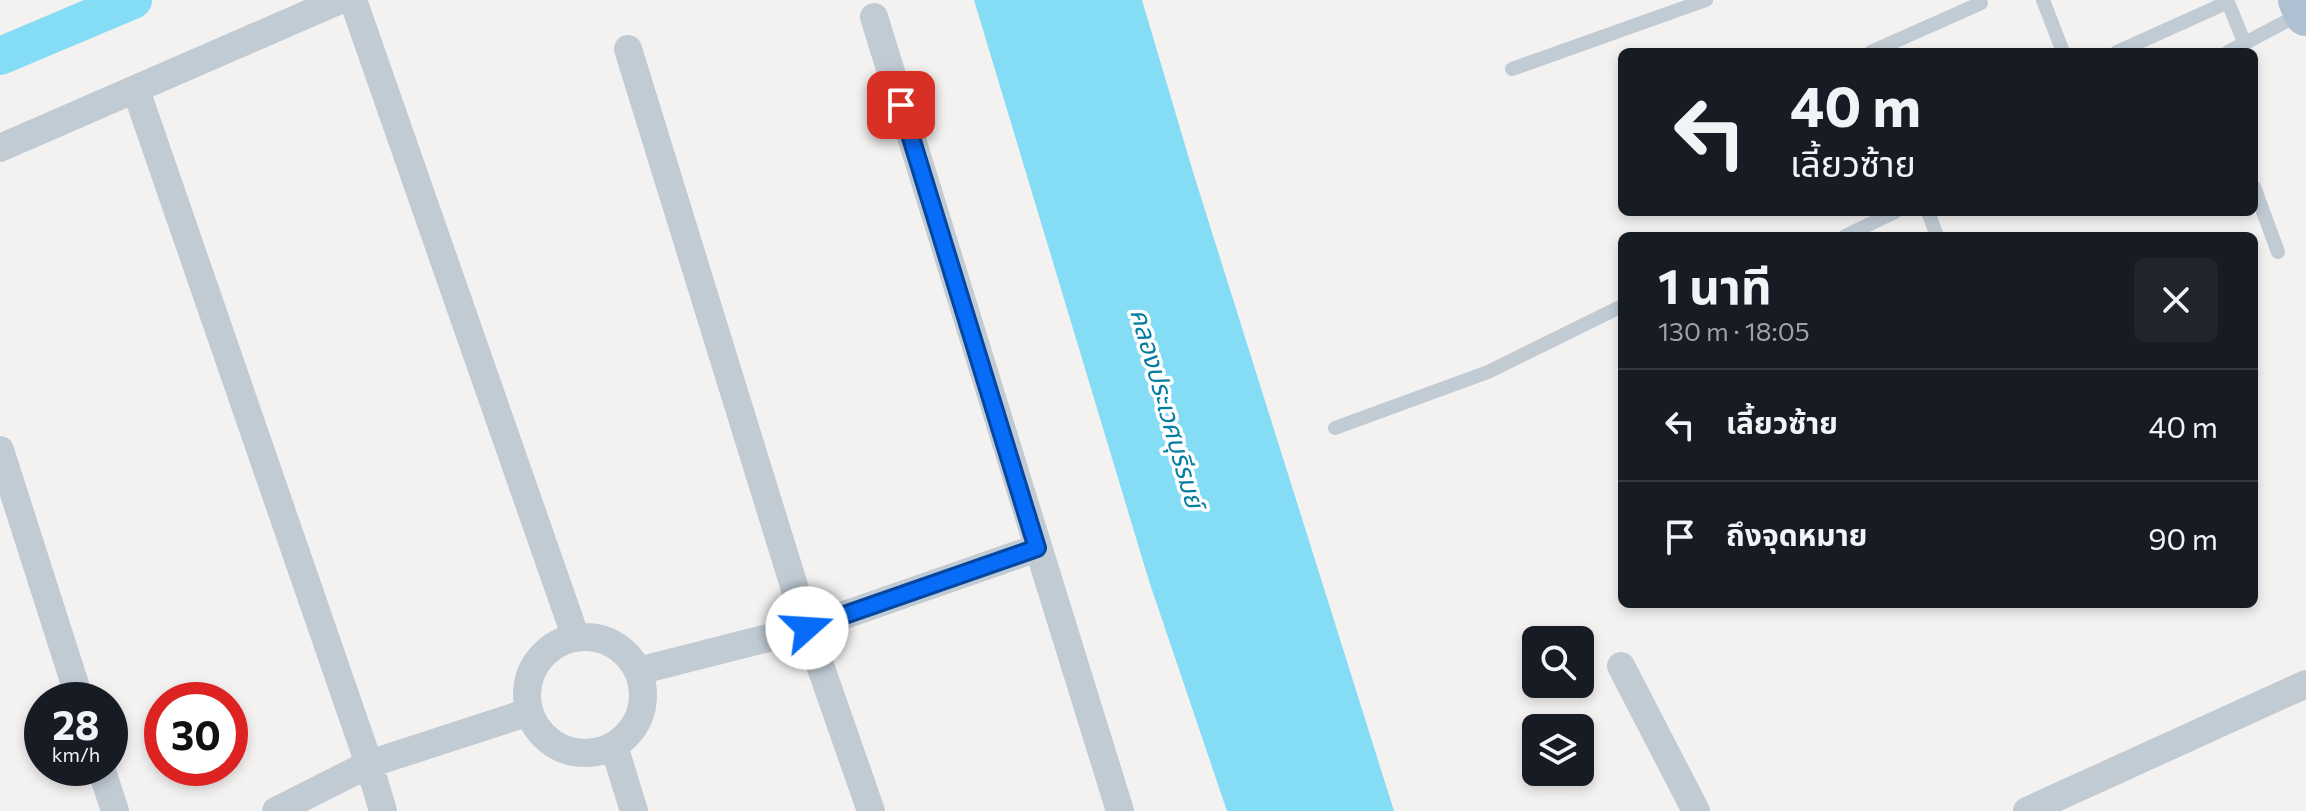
<!DOCTYPE html>
<html lang="th">
<head>
<meta charset="utf-8">
<style>
	:root { --surface:#171b24; --page:#20242c; --text:#f1f3f6; --muted:#9ea1a6; --line:#363941 }
	body { margin:0; font-family:Commissioner,"Noto Sans Thai",sans-serif; background:var(--page); color:var(--text); height:100vh; display:flex; flex-direction:column; font-size:30px; white-space:nowrap }
	* { box-sizing:border-box; margin:0 }
	p { font-size:26px; color:var(--muted) }
	.icon { flex:none; width:44px; height:44px; fill:none; stroke:currentColor; stroke-width:2; stroke-linecap:round; stroke-linejoin:round }
	.map { position:relative; flex:1; overflow:hidden }
	.sheet { position:absolute; left:1618px; top:232px; width:640px; height:376px; display:flex; flex-direction:column; background:var(--surface); border-radius:12px; box-shadow:0 4px 12px #0003 }
	.sheet>* { flex:none }
	.banner { position:absolute; left:1618px; top:48px; width:640px; height:168px; border-radius:12px; box-shadow:0 4px 12px #0003; background:#171b24; color:var(--text); overflow:hidden }
	.buttons { position:absolute; left:1522px; top:626px; display:grid; gap:16px }
	.buttons a { display:grid; place-items:center; width:72px; height:72px; border-radius:12px; background:var(--surface); box-shadow:0 4px 12px #0003; font-size:40px }
	.speed { position:absolute; left:24px; top:682px; display:flex; gap:16px; font-size:40px; font-weight:700; text-align:center }
	.speed>* { display:grid; place-content:center; width:104px; height:104px; border-radius:50%; background:var(--surface); box-shadow:0 4px 12px #0003; line-height:1 }
	.speed small { font-size:20px; font-weight:400 }
	.speed .limit { border:12px solid #d22; background:#fff; color:#111 }
	.pin { position:absolute; display:grid; place-items:center; width:68px; height:68px; color:#fff; margin:-34px; border-radius:16px; box-shadow:0 4px 12px #0006 }
	.me { position:absolute; width:88px; margin:-44px; rotate:71deg; stroke-linejoin:round; filter:drop-shadow(0 0 6px #0008) }
	.turn { display:flex; align-items:center; gap:28px; height:168px; padding:0 40px; font-size:36px }
	.turn .icon { width:104px; height:104px; stroke-width:2.5 }
	.turn b { display:block; font-size:56px; line-height:68px }
	.round { display:grid; place-items:center; flex:none; width:84px; height:84px; border-radius:12px; background:var(--page) }
	.head { display:flex; align-items:center; justify-content:space-between; height:136px; padding:0 40px }
	h1 { font-size:48px; font-weight:700; line-height:60px }
	ul { padding:0; list-style:none }
	li { display:flex; align-items:center; gap:24px; height:112px; padding:0 40px; border-top:2px solid var(--line) }
	li div { flex:1 }
	li b { display:block; font-size:30px }
	li em { font-style:normal }
	.map>svg:first-child { display:block }
</style>
</head>
<body>
<div class="map">
<svg width="2306" height="811" viewBox="0 0 2306 811">
	<rect width="100%" height="100%" fill="#f4f1f1"/>
	<path fill="#85dcf5" d="M974,0H1142L1193,172L1394,811H1227L1149,581Z"/>
	<g fill="none" stroke-linecap="round" stroke-linejoin="round">
		<path stroke="#85dcf5" stroke-width="38" d="M0,56L133,0"/>
		<path stroke="#c1cbd4" stroke-width="14" d="M2043,0L2063,52
			M2227,0L2245,44
			M1871,52L1981,3L1979,0
			M2117,52L2228,2
			M2228,52L2302,13
			M1512,69L1706,0
			M2254,187L2278,252
			M1928,212L1937,236
			M1845,236L1895,212
			M1335,428L1488,372L1622,306"/>
		<path stroke="#c1cbd4" stroke-width="28" d="M353,0L576,638
			M874,17L1120,811
			M628,49L807,628L871,811
			M136,90L369,764L383,811
			M0,148L340,0
			M0,450L80,700
			M527 695a58 58 0 1 1 116 0a58 58 0 1 1-116 0Z
			M1621,666L1696,811
			M638,671L807,628L1037,548
			M614,746L634,811
			M101,768L115,811
			M276,811L369,764L529,712
			M2027,811L2306,684"/>
		<path stroke="#aec0d2" stroke-width="44" d="M2300,0L2306,14"/>
	</g>
	<g fill="none" stroke-linecap="round" stroke-linejoin="round">
		<defs>
			<path id="route" d="M807,628L1037,548L901,105"/>
		</defs>
		<use href="#route" stroke="#0546a1" stroke-width="20"/>
		<use href="#route" stroke="#076cf7" stroke-width="14"/>
	</g>
	<g text-anchor="middle" stroke-width="7" stroke-linejoin="round" paint-order="stroke">
		<g font-size="26" font-style="italic" fill="#037da1" stroke="#fff">
			<text transform="translate(1167 408) rotate(74)" y="9">คลองประเวศบุรีรมย์</text>
		</g>
	</g>
</svg>
<div class="buttons">
<a><svg class="icon" aria-label="search" viewBox="0 0 24 24"><circle cx="10" cy="10" r="6"/><path d="M15 15l6 6"/></svg></a>
<a><svg class="icon" aria-label="layers" viewBox="0 0 24 24"><path d="M12 4l9 5-9 5-9-5zM3 14l9 5 9-5"/></svg></a>
</div>
<div class="speed"><div>28<small>km/h</small></div><div class="limit">30</div></div>
<div class="pin" style="left:901px;top:105px;background:#d93025"><svg class="icon" aria-label="arrive" viewBox="0 0 24 24"><path d="M6 21V4h12l-3 4 3 4H6"/></svg></div>
<svg class="me" style="left:807px;top:628px" viewBox="-20 -20 40 40"><circle r="19" fill="#fff"/><path d="M0-13L10 11 0 6-10 11z" fill="#076cf7"/></svg>
<div class="banner">
<div class="turn"><svg class="icon" aria-label="left" viewBox="0 0 24 24"><path d="M17 20v-9H6M10 6l-5 5 5 5"/></svg><div><b>40 m</b>เลี้ยวซ้าย</div></div>
</div>
<section class="sheet">
<div class="head"><div><h1>1 นาที</h1><p>130 m · 18:05</p></div><a class="round"><svg class="icon" aria-label="close" viewBox="0 0 24 24"><path d="M6 6l12 12M18 6L6 18"/></svg></a></div>
<ul>
<li><svg class="icon" aria-label="left" viewBox="0 0 24 24"><path d="M17 20v-9H6M10 6l-5 5 5 5"/></svg><div><b>เลี้ยวซ้าย</b></div><em>40 m</em></li>
<li><svg class="icon" aria-label="arrive" viewBox="0 0 24 24"><path d="M6 21V4h12l-3 4 3 4H6"/></svg><div><b>ถึงจุดหมาย</b></div><em>90 m</em></li>
</ul>
</section>
</div>
</body>
</html>
